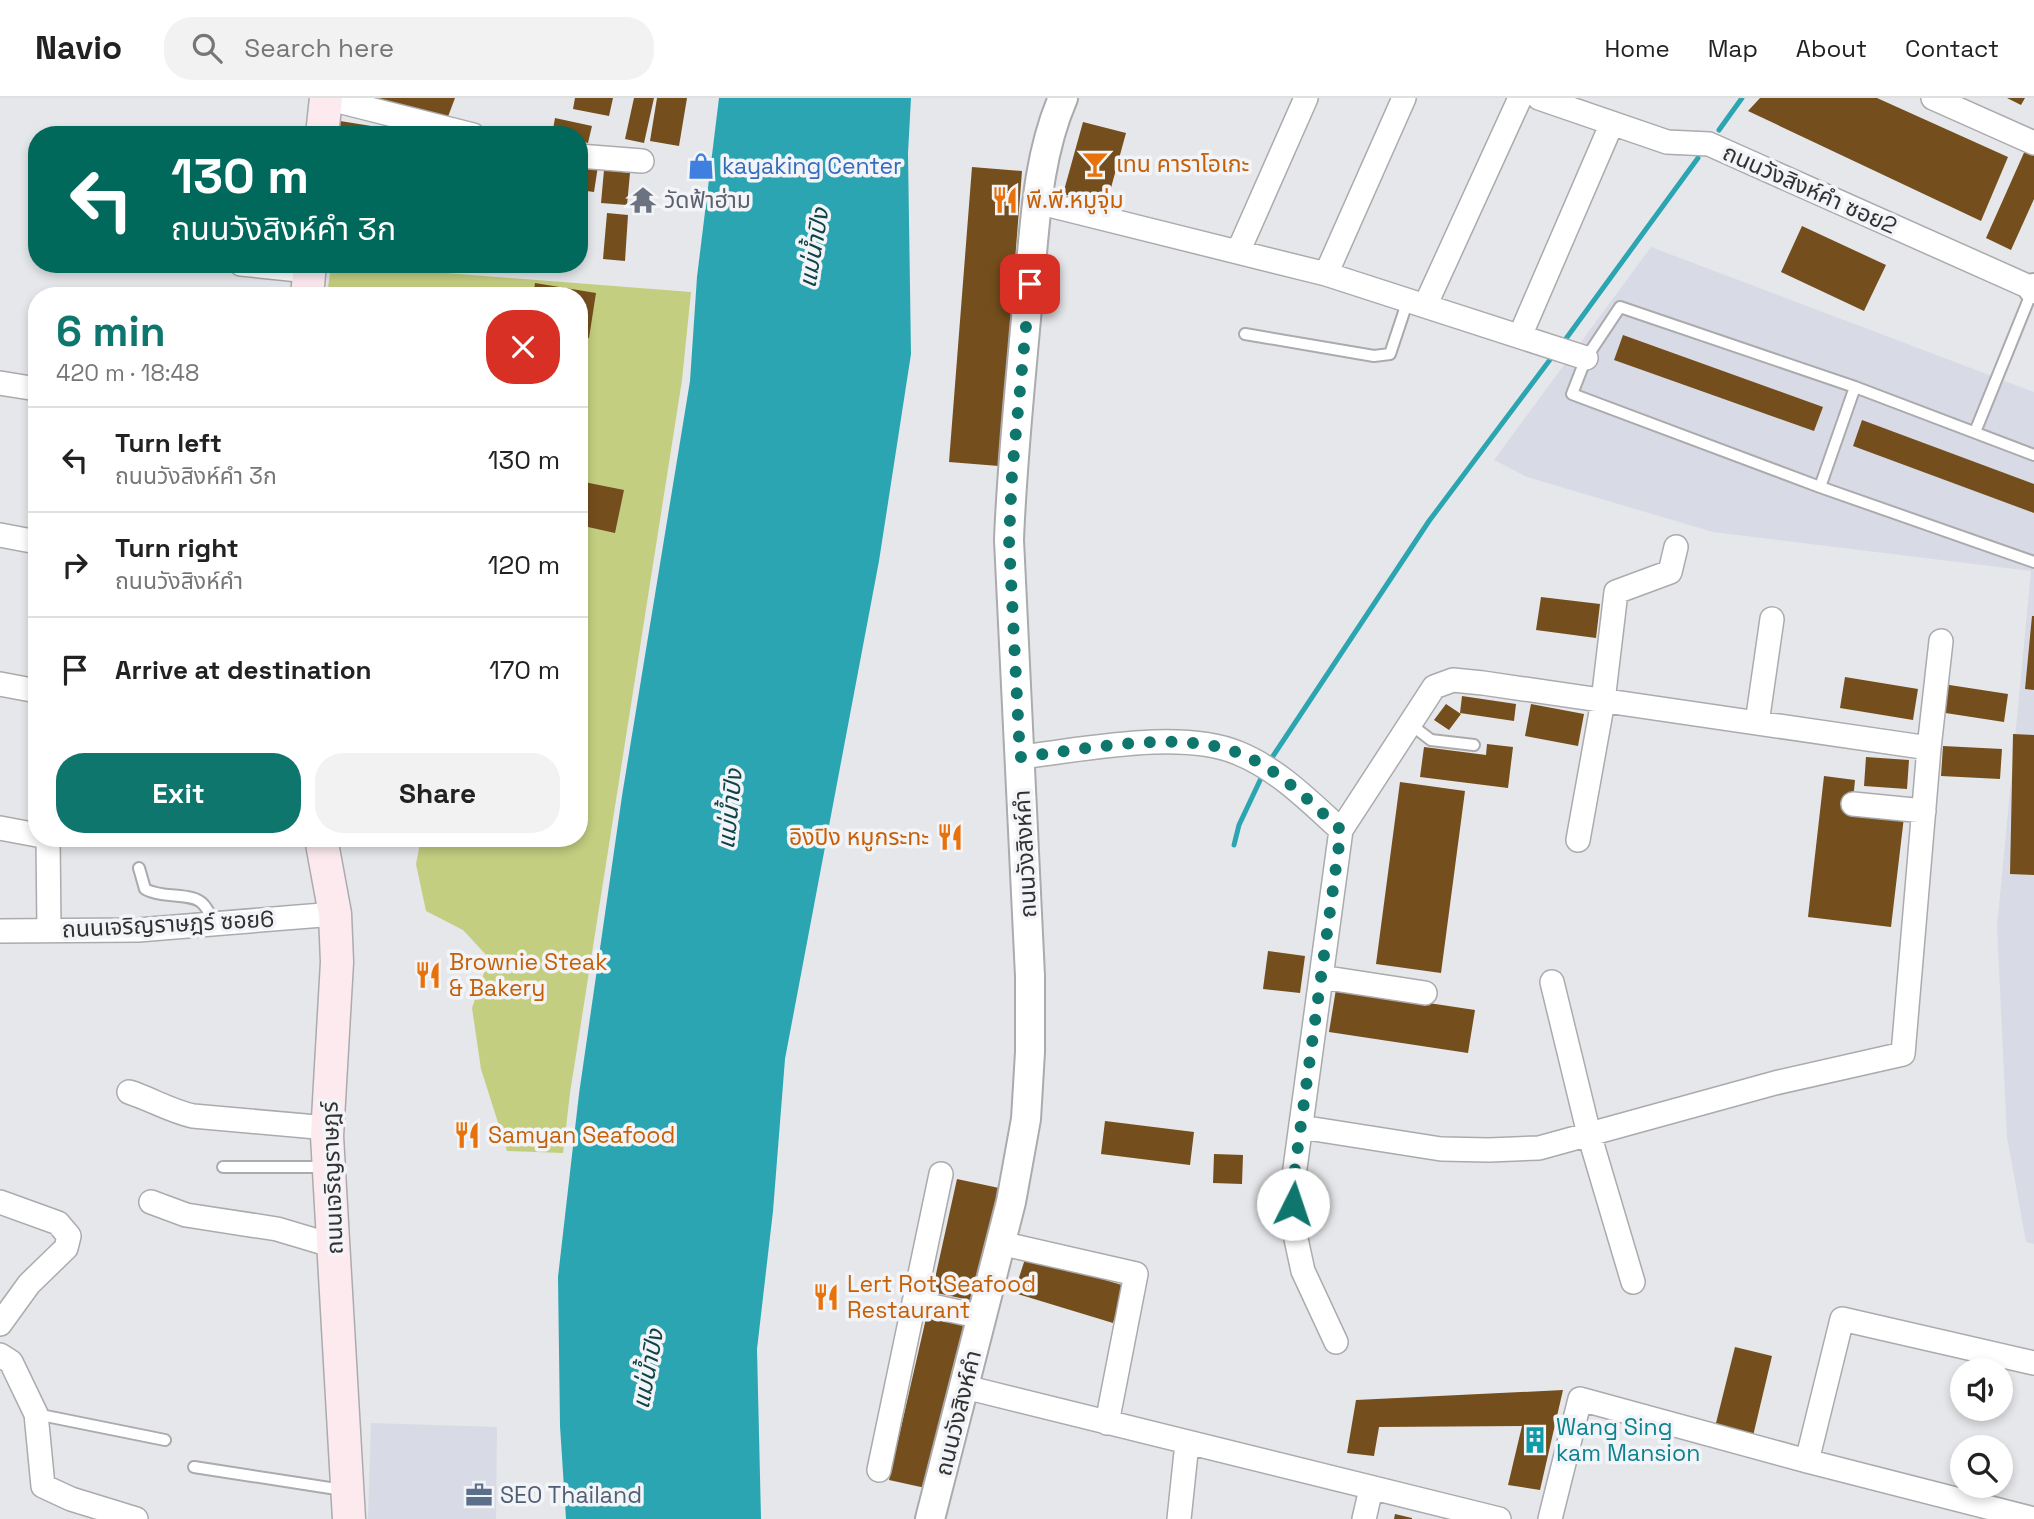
<!DOCTYPE html>
<html lang="en">
<head>
<meta charset="utf-8">
<style>
	:root { --surface:#fff; --page:#f2f2f2; --text:#222; --muted:#767676; --line:#e0e0e0; --accent:#0f766e }
	body { margin:0; font-family:"Space Grotesk","Noto Sans Thai",sans-serif; background:var(--page); color:var(--text); height:100vh; display:flex; flex-direction:column; font-size:26px; white-space:nowrap }
	* { box-sizing:border-box; margin:0 }
	p { font-size:23px; color:var(--muted) }
	.icon { flex:none; width:38px; height:38px; fill:none; stroke:currentColor; stroke-width:2; stroke-linecap:round; stroke-linejoin:round }
	.map { position:relative; flex:1; overflow:hidden }
	.drawer { position:absolute; left:28px; top:189px; width:560px; height:560px; display:flex; flex-direction:column; background:var(--surface); border-radius:28px; box-shadow:0 4px 10px #0003 }
	.drawer>* { flex:none }
	.guide { position:absolute; left:28px; top:28px; width:560px; height:147px; border-radius:28px; box-shadow:0 4px 10px #0003; background:#00695c; color:#fff; overflow:hidden }
	.fabs { position:absolute; left:1950px; top:1260px; display:grid; gap:14px }
	.fabs a { display:grid; place-items:center; width:63px; height:63px; border-radius:50%; background:var(--surface); box-shadow:0 4px 10px #0003; font-size:35px }
	.pin { position:absolute; display:grid; place-items:center; width:60px; height:60px; color:#fff; margin:-30px; border-radius:14px; box-shadow:0 4px 10px #0006 }
	.me { position:absolute; width:77px; margin:-38px; rotate:4deg; stroke-linejoin:round; filter:drop-shadow(0 0 5px #0008) }
	.turn { display:flex; align-items:center; gap:24px; height:147px; padding:0 28px; font-size:32px }
	.turn .icon { width:91px; height:91px; stroke-width:2.5 }
	.turn b { display:block; font-size:49px; line-height:60px }
	.round { display:grid; place-items:center; flex:none; width:74px; height:74px; border-radius:28px; background:var(--page) }
	.headline { display:flex; align-items:center; justify-content:space-between; height:119px; padding:0 28px }
	h1 { font-size:42px; font-weight:800; line-height:52px; color:var(--accent) }
	.button { display:flex; gap:14px; margin-top:auto; padding:14px 28px }
	.button a { flex:1; height:80px; border-radius:28px; background:var(--accent); color:#fff; font-size:28px; font-weight:800; line-height:80px; text-align:center }
	.button a+a { background:var(--page); color:var(--text) }
	ul { padding:0; list-style:none }
	li { display:flex; align-items:center; gap:21px; height:105px; padding:0 28px; border-top:2px solid var(--line) }
	li div { flex:1 }
	li b { display:block; font-size:26px }
	li em { font-style:normal }
	header { display:flex; align-items:center; gap:42px; box-sizing:border-box; height:98px; padding:0 35px; background:var(--surface); border-bottom:2px solid var(--line) }
	header strong { font-size:33px }
	nav { display:flex; gap:38px; margin-inline-start:auto; font-size:24px }
	.search { width:490px; height:63px; background:var(--page); display:flex; align-items:center; gap:18px; box-sizing:border-box; padding:0 24px; border-radius:28px; color:var(--muted); font-size:26px }
	.map>svg:first-child { display:block }
</style>
</head>
<body>
<header>
<strong>Navio</strong>
<div class="search"><svg class="icon" aria-label="search" viewBox="0 0 24 24"><circle cx="10" cy="10" r="6"/><path d="M15 15l6 6"/></svg>Search here</div>
<nav><a>Home</a><a>Map</a><a>About</a><a>Contact</a></nav>
</header>
<div class="map">
<svg width="2034" height="1421" viewBox="0 0 2034 1421">
	<rect width="100%" height="100%" fill="#e6e7ea"/>
	<path fill="#d8dbe5" d="M1651,149L2034,294V1146L2026,1144L2007,1039L1997,829L2031,473L1713,434L1527,379L1494,362Z
		M371,1325L497,1329L496,1421H368Z"/>
	<path fill="#c4ce80" d="M331,166L691,194L682,282L570,995L563,1055L507,1053L481,971L472,910L489,860L463,832L426,813L416,766L421,740H579V673L588,654L579,645V198H327Z"/>
	<path fill="#2ba5b1" d="M719,0H911L908,55L911,256L879,463L785,961L773,1113L757,1251L761,1421H566L560,1328L558,1179L579,996L622,698L690,283L697,179Z"/>
	<g fill="none" stroke-linecap="round" stroke-linejoin="round">
		<path stroke="#2ba5b1" stroke-width="5" d="M1719,32L1742,0
			M1565,242L1698,60
			M1269,664L1429,423L1552,259
			M1234,747L1239,727L1263,676"/>
	</g>
	<path fill="#744e1c" d="M377,0H455L446,24Z
		M575,0H613L609,18L573,11Z
		M634,0H654L644,45L625,41Z
		M657,0H687L679,48L650,43Z
		M1760,0H1877L2008,59L1981,123L1748,13Z
		M2007,0H2025L2021,7Z
		M555,20L592,28L588,45L579,43V37H552Z
		M340,23L390,31L389,37H338Z
		M1083,24L1126,35L1106,108L1063,96Z
		M2027,48L2034,51V101L2011,152L1986,140Z
		M579,66L598,68L594,94L579,92Z
		M972,69L1022,73L999,368L949,364Z
		M604,72L630,75L627,107L601,105Z
		M607,115L628,117L625,163L603,161Z
		M1802,128L1886,167L1864,213L1781,174Z
		M535,185L596,195L589,240L579,239V198H533Z
		M1623,237L1823,309L1814,333L1614,262Z
		M1862,322L2034,386V415L1853,348Z
		M579,383L624,392L615,435L579,427Z
		M1541,499L1600,506L1596,540L1536,532Z
		M2032,518H2034V592L2025,591Z
		M1845,579L1918,591L1913,622L1840,610Z
		M1943,586L2008,596L2004,624L1939,614Z
		M1462,598L1516,606L1514,623L1460,615Z
		M1446,606L1461,616L1449,632L1434,622Z
		M1531,606L1584,616L1578,648L1525,638Z
		M2013,636L2034,637V777L2010,776Z
		M1487,646L1513,649L1508,690L1420,679L1424,649L1486,657Z
		M1943,648L2002,651L2000,681L1941,678Z
		M1866,659L1909,662L1907,691L1864,688Z
		M1824,678L1855,682L1852,713L1904,719L1891,829L1808,819Z
		M1400,684L1465,693L1441,875L1376,866Z
		M1268,853L1305,858L1300,895L1263,891Z
		M1336,891L1475,912L1468,955L1329,934Z
		M1105,1023L1194,1034L1190,1067L1101,1056Z
		M1214,1056L1243,1057L1242,1086L1213,1085Z
		M957,1081L999,1090L974,1203L932,1194Z
		M1026,1158L1125,1188L1113,1225L1014,1195Z
		M927,1216L968,1225L930,1391L889,1382Z
		M1735,1249L1772,1258L1753,1338L1715,1329Z
		M1563,1292L1540,1392L1508,1387L1522,1328L1379,1329L1374,1358L1347,1355L1356,1302Z
		M1395,1416L1412,1420V1421H1394Z"/>
	<g fill="none" stroke-linecap="round" stroke-linejoin="round">
		<defs>
			<path id="service" d="M1245,236L1374,258L1390,256L1408,202
				M1975,334L2033,191
				M2034,357L1855,289L1620,209L1586,260L1572,296L1820,389L2034,464
				M1820,389L1855,289
				M1410,626L1431,642L1474,647
				M139,770L145,791C163,801 193,794 203,806C208,811 211,819 215,825
				M223,1069H326
				M36,1316L165,1342
				M194,1369L343,1392"/>
			<path id="minor" d="M326,0L473,37
				M1539,0L1667,44L1709,46L2034,191
				M1933,0L2034,45
				M579,58L642,63
				M1037,104L1326,176L1586,260
				M1238,154L1306,0
				M241,166L309,173
				M1326,176L1404,0
				M1425,208L1520,0
				M1520,238L1612,25
				M0,285L37,291
				M0,437L37,444
				M0,586L37,593
				M1757,625L1772,521
				M1020,659C1083,652 1180,631 1238,655C1278,671 1310,704 1341,732L1293,1085V1127L1303,1173L1336,1244
				M1853,706L1924,713
				M0,730L37,737
				M1341,732L1434,589L1453,582L1483,585L1929,650
				M48,740L49,832
				M1578,742L1603,603L1616,494L1670,474L1676,449
				M0,833L138,832L335,816
				M1321,879L1425,895
				M1552,884L1589,1036L1633,1184
				M129,994C151,1001 170,1013 193,1018L328,1030
				M1301,1029L1441,1051L1489,1052L1539,1050L1775,985L1903,956L1929,650L1941,543
				M0,1104L58,1125L69,1138L66,1150L29,1186L0,1226
				M151,1104L186,1117L277,1131L334,1148
				M1000,1145L1136,1176L1107,1325
				M914,1204L982,1219
				M0,1257L11,1264L36,1316L43,1388L71,1401L136,1421
				M965,1289L1499,1421
				M1807,1363L1842,1221L2034,1265
				M879,1372L941,1076
				M1179,1421L1187,1345
				M1364,1421L1371,1391
				M1550,1421L1580,1301L1807,1363L2034,1421"/>
			<path id="tertiary" d="M2033,191L2034,190
				M930,1421L1011,1104L1026,1021L1030,954V878L1009,442C1012,361 1021,280 1028,198C1035,132 1036,62 1063,0"/>
			<path id="secondary" d="M322,37L326,0
				M307,198L310,166
				M321,740L335,816L337,864L327,1038L349,1421"/>
		</defs>
		<use href="#service" stroke="#ababae" stroke-width="14"/>
		<use href="#minor" stroke="#ababae" stroke-width="26"/>
		<use href="#tertiary" stroke="#ababae" stroke-width="32"/>
		<use href="#secondary" stroke="#ababae" stroke-width="35"/>
		<use href="#service" stroke="#fff" stroke-width="10"/>
		<use href="#minor" stroke="#fff" stroke-width="23"/>
		<use href="#tertiary" stroke="#fff" stroke-width="28"/>
		<use href="#secondary" stroke="#fceaef" stroke-width="32"/>
	</g>
	<g fill="none" stroke-linecap="round" stroke-linejoin="round">
		<path stroke="#0f766e" stroke-width="12" stroke-dasharray="0 21.6" d="M1030,186L1012,376L1009,442L1020,659C1083,652 1180,631 1238,655C1278,670 1310,704 1341,732L1293,1085V1106"/>
	</g>
	<defs>
		<symbol id="bar-bare" viewBox="-9 -9 18 18"><path d="M-6-5H6L.8 .8V4.5H3.5V6h-7V4.5H-.8V.8Z" fill="#e8710a" stroke="#f3f4f7" stroke-width="2.5" paint-order="stroke"/></symbol>
		<symbol id="shop-bare" viewBox="-9 -9 18 18"><path d="M-5-2.5h2.3a2.7 3.5 0 0 1 5.4 0H5L5.5 6h-11ZM-1.5-2.5h3a1.5 2.3 0 0 0-3 0Z" fill="#3f7fe0" stroke="#f3f4f7" stroke-width="2.5" paint-order="stroke"/></symbol>
		<symbol id="temple-bare" viewBox="-9 -9 18 18"><path d="M0-6L5-2H3V0L6.5 2.5H4V6H1.5V3h-3V6H-4V2.5H-6.5L-3 0V-2H-5Z" fill="#6b7280" stroke="#f3f4f7" stroke-width="2.5" paint-order="stroke"/></symbol>
		<symbol id="restaurant-bare" viewBox="-9 -9 18 18"><path d="M-5-6h1v4h1v-4h1v4h1v-4h1v5L-1.5 .5V6h-2V.5L-5-1ZM5-6V6H3V1.5H1.5Q1.5-4 5-6Z" fill="#e8710a" stroke="#f3f4f7" stroke-width="2.5" paint-order="stroke"/></symbol>
		<symbol id="building-bare" viewBox="-9 -9 18 18"><path d="M-4-6H4V6H1V3H-1V6H-4ZM-2.5-4.3h1.7v1.8h-1.7ZM.8-4.3h1.7v1.8H.8ZM-2.5-1h1.7V.8h-1.7ZM.8-1h1.7V.8H.8Z" fill="#0f9aa8" stroke="#f3f4f7" stroke-width="2.5" paint-order="stroke"/></symbol>
		<symbol id="office-bare" viewBox="-9 -9 18 18"><path d="M-6-3h4V-5.5h4V-3h4V5H-6ZM-1-4.5V-3h2v-1.5ZM-6 0V1H6V0Z" fill="#5c6f8a" stroke="#f3f4f7" stroke-width="2.5" paint-order="stroke"/></symbol>
	</defs>
	<g fill-rule="evenodd">
		<use href="#bar-bare" x="1076" y="47" width="38" height="38"/>
		<use href="#shop-bare" x="682" y="49" width="38" height="38"/>
		<use href="#temple-bare" x="624" y="83" width="38" height="38"/>
		<use href="#restaurant-bare" x="986" y="83" width="38" height="38"/>
		<use href="#restaurant-bare" x="931" y="720" width="38" height="38"/>
		<use href="#restaurant-bare" x="409" y="858" width="38" height="38"/>
		<use href="#restaurant-bare" x="448" y="1018" width="38" height="38"/>
		<use href="#restaurant-bare" x="807" y="1180" width="38" height="38"/>
		<use href="#building-bare" x="1516" y="1323" width="38" height="38"/>
		<use href="#office-bare" x="460" y="1378" width="38" height="38"/>
	</g>
	<g text-anchor="middle" stroke-width="7" stroke-linejoin="round" paint-order="stroke">
		<g font-size="23" fill="#c56008" stroke="#f3f4f7" text-anchor="start">
			<text x="1116" y="74">เทน คาราโอเกะ</text>
			<text x="1026" y="110">พี.พี.หมูจุ่ม</text>
			<text x="929" y="747" text-anchor="end">อิงปิง หมูกระทะ</text>
			<text x="449" y="872">Brownie Steak<tspan x="449" dy="26">&amp; Bakery</tspan></text>
			<text x="488" y="1045">Samyan Seafood</text>
			<text x="847" y="1194">Lert Rot Seafood<tspan x="847" dy="26">Restaurant</tspan></text>
		</g>
		<g font-size="23" fill="#366cbe" stroke="#f3f4f7" text-anchor="start">
			<text x="722" y="76">kayaking Center</text>
		</g>
		<g font-size="23" fill="#323233" stroke="#f3f4f7">
			<text transform="translate(1810 91) rotate(24)" y="8">ถนนวังสิงห์คำ ซอย2</text>
			<text transform="translate(1025 756) rotate(-93)" y="8">ถนนวังสิงห์คำ</text>
			<text transform="translate(168 826) rotate(-3)" y="8">ถนนเจริญราษฎร์ ซอย6</text>
			<text transform="translate(332 1080) rotate(-92)" y="8">ถนนเจริญราษฎร์</text>
			<text transform="translate(958 1315) rotate(-76)" y="8">ถนนวังสิงห์คำ</text>
		</g>
		<g font-size="23" fill="#5b616d" stroke="#f3f4f7" text-anchor="start">
			<text x="664" y="110">วัดฟ้าฮ่าม</text>
		</g>
		<g font-size="23" fill="#0d838f" stroke="#f3f4f7" text-anchor="start">
			<text x="1556" y="1337">Wang Sing<tspan x="1556" dy="26">kam Mansion</tspan></text>
		</g>
		<g font-size="23" fill="#4e5e75" stroke="#f3f4f7" text-anchor="start">
			<text x="500" y="1405">SEO Thailand</text>
		</g>
		<g font-size="24" font-style="italic" fill="#0e4348" stroke="#f3f4f7">
			<text transform="translate(814 150) rotate(-80)" y="8">แม่น้ำปิง</text>
			<text transform="translate(730 711) rotate(-84)" y="8">แม่น้ำปิง</text>
			<text transform="translate(648 1271) rotate(-79)" y="8">แม่น้ำปิง</text>
		</g>
	</g>
</svg>
<div class="fabs">
<a><svg class="icon" aria-label="sound" viewBox="0 0 24 24"><path d="M4 9h4l5-4v14l-5-4H4zM17 9q2 3 0 6"/></svg></a>
<a><svg class="icon" aria-label="search" viewBox="0 0 24 24"><circle cx="10" cy="10" r="6"/><path d="M15 15l6 6"/></svg></a>
</div>
<div class="pin" style="left:1030px;top:186px;background:#d93025"><svg class="icon" aria-label="arrive" viewBox="0 0 24 24"><path d="M6 21V4h12l-3 4 3 4H6"/></svg></div>
<svg class="me" style="left:1293px;top:1106px" viewBox="-20 -20 40 40"><circle r="19" fill="#fff"/><path d="M0-13L10 11 0 6-10 11z" fill="#0f766e"/></svg>
<div class="guide">
<div class="turn"><svg class="icon" aria-label="left" viewBox="0 0 24 24"><path d="M17 20v-9H6M10 6l-5 5 5 5"/></svg><div><b>130 m</b>ถนนวังสิงห์คำ 3ก</div></div>
</div>
<section class="drawer">
<div class="headline"><div><h1>6 min</h1><p>420 m · 18:48</p></div><a class="round" style="background:#d93025;color:#fff"><svg class="icon" aria-label="close" viewBox="0 0 24 24"><path d="M6 6l12 12M18 6L6 18"/></svg></a></div>
<ul>
<li><svg class="icon" aria-label="left" viewBox="0 0 24 24"><path d="M17 20v-9H6M10 6l-5 5 5 5"/></svg><div><b>Turn left</b><p>ถนนวังสิงห์คำ 3ก</p></div><em>130 m</em></li>
<li><svg class="icon" aria-label="right" viewBox="0 0 24 24"><path d="M7 20v-9h11M14 6l5 5-5 5"/></svg><div><b>Turn right</b><p>ถนนวังสิงห์คำ</p></div><em>120 m</em></li>
<li><svg class="icon" aria-label="arrive" viewBox="0 0 24 24"><path d="M6 21V4h12l-3 4 3 4H6"/></svg><div><b>Arrive at destination</b></div><em>170 m</em></li>
</ul>
<div class="button"><a>Exit</a><a>Share</a></div>
</section>
</div>
</body>
</html>
